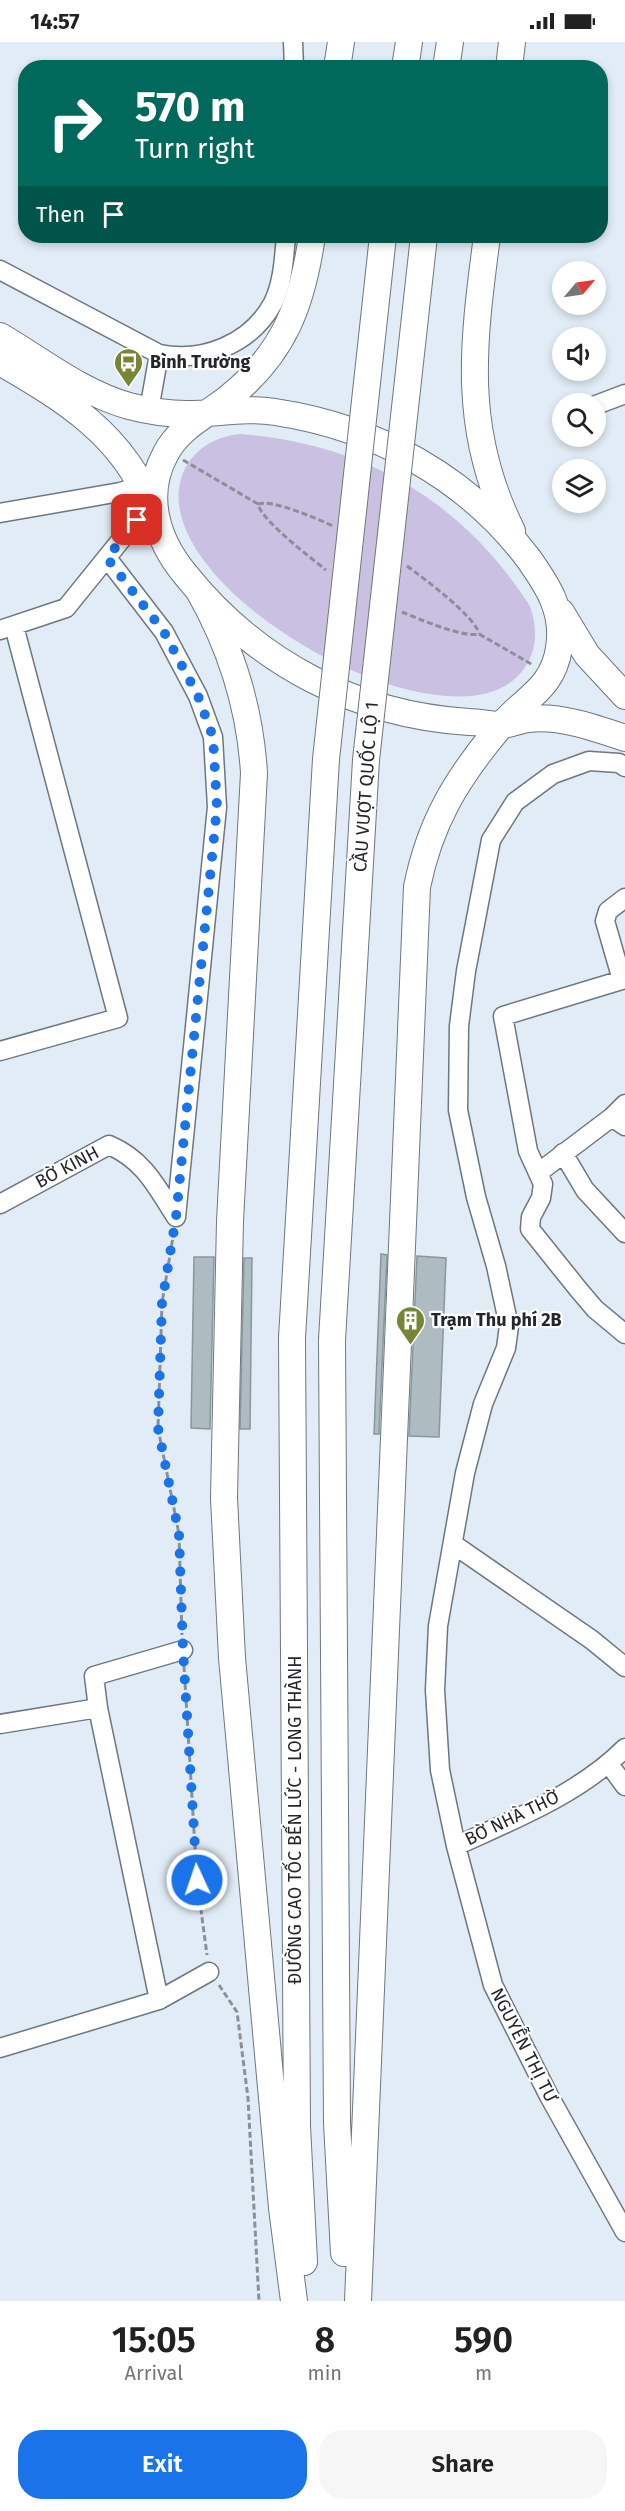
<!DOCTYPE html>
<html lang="en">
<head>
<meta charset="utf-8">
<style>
	:root { --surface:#fff; --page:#f6f6f6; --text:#222; --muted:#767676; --accent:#1a73e8 }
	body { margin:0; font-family:"Fira Sans",sans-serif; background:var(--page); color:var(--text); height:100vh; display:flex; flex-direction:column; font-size:22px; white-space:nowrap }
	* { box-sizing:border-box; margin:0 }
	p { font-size:20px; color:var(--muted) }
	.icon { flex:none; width:33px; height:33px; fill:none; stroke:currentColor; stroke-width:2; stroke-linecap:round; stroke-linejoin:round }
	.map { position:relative; height:2259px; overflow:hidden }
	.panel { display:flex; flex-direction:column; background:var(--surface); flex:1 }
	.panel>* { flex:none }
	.banner { position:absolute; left:18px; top:18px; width:590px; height:183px; border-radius:24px; box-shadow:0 3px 9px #0003; background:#00695c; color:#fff; overflow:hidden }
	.needle { width:39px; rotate:61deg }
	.controls { position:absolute; left:552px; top:219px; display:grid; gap:12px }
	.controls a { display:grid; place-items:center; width:54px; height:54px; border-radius:50%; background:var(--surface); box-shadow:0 3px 9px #0003; font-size:30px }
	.pin { position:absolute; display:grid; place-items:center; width:51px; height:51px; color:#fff; margin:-26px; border-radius:12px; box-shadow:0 3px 9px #0006 }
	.me { position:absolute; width:66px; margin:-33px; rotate:357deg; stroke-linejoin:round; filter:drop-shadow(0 0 4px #0008) }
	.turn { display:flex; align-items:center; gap:21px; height:126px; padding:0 18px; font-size:27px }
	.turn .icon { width:78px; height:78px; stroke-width:2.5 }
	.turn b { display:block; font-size:42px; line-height:51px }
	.then { display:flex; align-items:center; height:57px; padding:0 18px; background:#0003; gap:12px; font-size:22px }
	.eta { display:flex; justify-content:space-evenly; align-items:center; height:102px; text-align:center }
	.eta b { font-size:36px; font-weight:600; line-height:42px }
	.primary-button { display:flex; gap:12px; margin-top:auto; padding:12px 18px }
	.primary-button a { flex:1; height:69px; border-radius:24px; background:var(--accent); color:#fff; font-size:24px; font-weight:600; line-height:69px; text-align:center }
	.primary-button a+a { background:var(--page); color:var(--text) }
	.status { display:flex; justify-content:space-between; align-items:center; height:42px; padding:0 30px; background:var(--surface); direction:ltr }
	.status svg { height:16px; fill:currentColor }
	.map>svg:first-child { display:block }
</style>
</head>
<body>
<div class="status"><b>14:57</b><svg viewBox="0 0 49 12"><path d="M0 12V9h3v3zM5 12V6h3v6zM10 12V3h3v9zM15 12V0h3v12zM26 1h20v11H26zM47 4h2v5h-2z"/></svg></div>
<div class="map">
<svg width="625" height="2259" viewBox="0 0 625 2259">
	<rect width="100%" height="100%" fill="#e1ecf6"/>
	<path fill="#cac0e1" d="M241,392C366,402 462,459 530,564C537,585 538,606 525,625C461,725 142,548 182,434C191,408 215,394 241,392Z"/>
	<path fill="#aebcc2" stroke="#89969c" stroke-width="1.5" d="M381,1212L387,1213L379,1392H374Z
		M417,1214L446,1216L439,1395L409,1394Z
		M194,1215H214L210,1387L191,1386Z
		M244,1216H252L250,1387H240Z"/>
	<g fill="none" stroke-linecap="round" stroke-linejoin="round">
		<defs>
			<path id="minor" d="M293,0L294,26
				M0,228L159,312C203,321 251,302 273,261C283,241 284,216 286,194
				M596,363L625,352
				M149,368L159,312
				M0,471L120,450L141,444
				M107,516L164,590L198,654L213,695L217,765L176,1175
				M0,588L66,566L150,462
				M625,725L619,721L589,719L553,732L515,760L491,798L466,929L459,984L458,1068L476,1155L496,1224L509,1284L506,1306L483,1362L465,1431L438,1584L435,1648L440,1728L456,1804L493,1943L549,2054L625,2190
				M625,856L608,869L605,879L622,938L503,974L528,1109L543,1142L541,1156L531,1175L530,1187L578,1247L595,1267L625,1292
				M0,1009L118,976L14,584
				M625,1062L612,1075L625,1084
				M563,1111L585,1148L625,1191
				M538,1131L612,1075
				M0,1162L109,1103C144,1118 156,1144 176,1175
				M453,1502L592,1598L625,1625
				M98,1666L94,1634L183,1608
				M0,1682L98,1666L159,1958
				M609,1722L625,1744
				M456,1804C515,1777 579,1752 625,1706
				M0,2006L159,1958L209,1930"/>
			<path id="highway" d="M337,26L341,0
				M405,26L409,0
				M446,26L450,0
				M509,26L512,0
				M312,194C302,263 284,312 227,357C205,374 179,386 166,411C143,452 156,497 185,532C256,621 356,673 469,680C480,680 491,683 501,683C510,683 519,678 528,677C559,673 596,686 625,696
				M487,194C473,301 461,387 512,489
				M0,294C41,318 82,351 129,364C148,369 168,372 187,372C217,372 245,365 275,370C375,385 467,435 528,516C548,544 565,570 559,606C553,648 522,657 499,686C457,736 430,780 417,845L358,2259
				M0,320C64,357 124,393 152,467
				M199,549C232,607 250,665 254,731L230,1179L224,1456L232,1616L282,2166L294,2259
				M561,570L587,613L625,654
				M292,1296L297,2084L304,2220
				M332,1298L337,2081L344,2211"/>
		</defs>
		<use href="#minor" stroke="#6e7780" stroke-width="21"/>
		<use href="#highway" stroke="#6e7780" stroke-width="28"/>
		<path stroke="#899097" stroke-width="3" stroke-dasharray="6 3" stroke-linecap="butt" d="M183,418L258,462C261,478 311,516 326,528
			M258,462C272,457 318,477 333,484
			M407,524C422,535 476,575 479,592
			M402,570C419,577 463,596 479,592L533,623
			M174,1189L162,1261L158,1386L179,1492L182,1593
			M184,1624L197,1838L207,1913
			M219,1943L237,1970L248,2056L259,2259"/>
		<use href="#minor" stroke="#fff" stroke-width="18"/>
		<use href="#highway" stroke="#fff" stroke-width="26"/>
		<defs>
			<path id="highway-bridge" d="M292,1296L326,717L383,194
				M332,1298L366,718L424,194"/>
		</defs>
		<use href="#highway-bridge" stroke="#6e7780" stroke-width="28" stroke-linecap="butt"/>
		<use href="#highway-bridge" stroke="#fff" stroke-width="26"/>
	</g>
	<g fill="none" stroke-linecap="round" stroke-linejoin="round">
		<path stroke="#1a73e8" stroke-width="10" stroke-dasharray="0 18" d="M137,478L107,516L164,590L198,654L213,695L217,765L176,1175L162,1261L158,1386L179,1492L183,1608L197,1838"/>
	</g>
	<defs>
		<symbol id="bus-pin" viewBox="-11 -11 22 30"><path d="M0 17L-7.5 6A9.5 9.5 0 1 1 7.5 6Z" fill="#768635" stroke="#fff"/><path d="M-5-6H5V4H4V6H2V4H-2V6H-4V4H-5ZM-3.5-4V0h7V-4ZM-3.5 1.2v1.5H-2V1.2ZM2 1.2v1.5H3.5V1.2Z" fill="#fff"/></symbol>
		<symbol id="building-pin" viewBox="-11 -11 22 30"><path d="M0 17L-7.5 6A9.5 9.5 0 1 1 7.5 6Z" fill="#768635" stroke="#fff"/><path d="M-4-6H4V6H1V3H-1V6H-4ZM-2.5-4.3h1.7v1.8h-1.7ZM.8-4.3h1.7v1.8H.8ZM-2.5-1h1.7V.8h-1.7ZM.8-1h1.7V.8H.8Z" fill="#fff"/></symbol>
	</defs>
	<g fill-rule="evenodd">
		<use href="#bus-pin" x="112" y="304" width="33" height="45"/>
		<use href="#building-pin" x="394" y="1262" width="33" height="45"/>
	</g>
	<g text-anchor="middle" stroke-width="4.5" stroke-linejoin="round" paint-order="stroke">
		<g font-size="18" font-weight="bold" fill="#23262a" stroke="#fff" text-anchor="start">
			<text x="150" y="326">Bình Trường</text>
			<text x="431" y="1284">Trạm Thu phí 2B</text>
		</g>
		<g font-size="18" fill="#23262a" stroke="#fff">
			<text transform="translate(366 745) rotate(-86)" y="6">CẦU VƯỢT QUỐC LỘ 1</text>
			<text transform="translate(67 1125) rotate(-28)" y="6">BỜ KINH</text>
			<text transform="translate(512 1776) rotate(-26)" y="6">BỜ NHÀ THỜ</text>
			<text transform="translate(295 1778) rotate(-90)" y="6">ĐƯỜNG CAO TỐC BẾN LỨC - LONG THÀNH</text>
			<text transform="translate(524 2003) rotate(63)" y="6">NGUYỄN THỊ TƯ</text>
		</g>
	</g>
</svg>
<div class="controls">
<a><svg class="needle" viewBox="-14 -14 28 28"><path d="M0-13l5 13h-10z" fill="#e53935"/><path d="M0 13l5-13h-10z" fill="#767676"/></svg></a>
<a><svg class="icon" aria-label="sound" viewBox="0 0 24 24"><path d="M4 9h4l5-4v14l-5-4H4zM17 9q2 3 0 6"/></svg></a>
<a><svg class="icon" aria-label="search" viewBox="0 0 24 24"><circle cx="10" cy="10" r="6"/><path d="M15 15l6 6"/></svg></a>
<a><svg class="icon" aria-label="layers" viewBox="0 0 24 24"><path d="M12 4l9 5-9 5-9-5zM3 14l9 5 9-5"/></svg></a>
</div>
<div class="pin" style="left:137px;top:478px;background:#d93025"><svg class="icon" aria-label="arrive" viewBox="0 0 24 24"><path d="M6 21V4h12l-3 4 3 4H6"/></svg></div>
<svg class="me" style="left:197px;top:1838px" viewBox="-20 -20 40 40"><circle r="17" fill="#1a73e8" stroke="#fff" stroke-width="3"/><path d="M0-11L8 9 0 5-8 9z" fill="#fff"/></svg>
<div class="banner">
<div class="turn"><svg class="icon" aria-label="right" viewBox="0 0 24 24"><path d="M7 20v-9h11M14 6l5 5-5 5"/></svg><div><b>570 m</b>Turn right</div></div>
<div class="then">Then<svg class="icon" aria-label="arrive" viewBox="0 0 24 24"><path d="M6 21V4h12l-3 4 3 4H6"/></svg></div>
</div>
</div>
<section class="panel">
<div class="eta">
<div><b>15:05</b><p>Arrival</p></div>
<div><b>8</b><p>min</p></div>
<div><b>590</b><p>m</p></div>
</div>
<div class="primary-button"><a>Exit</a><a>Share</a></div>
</section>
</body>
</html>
